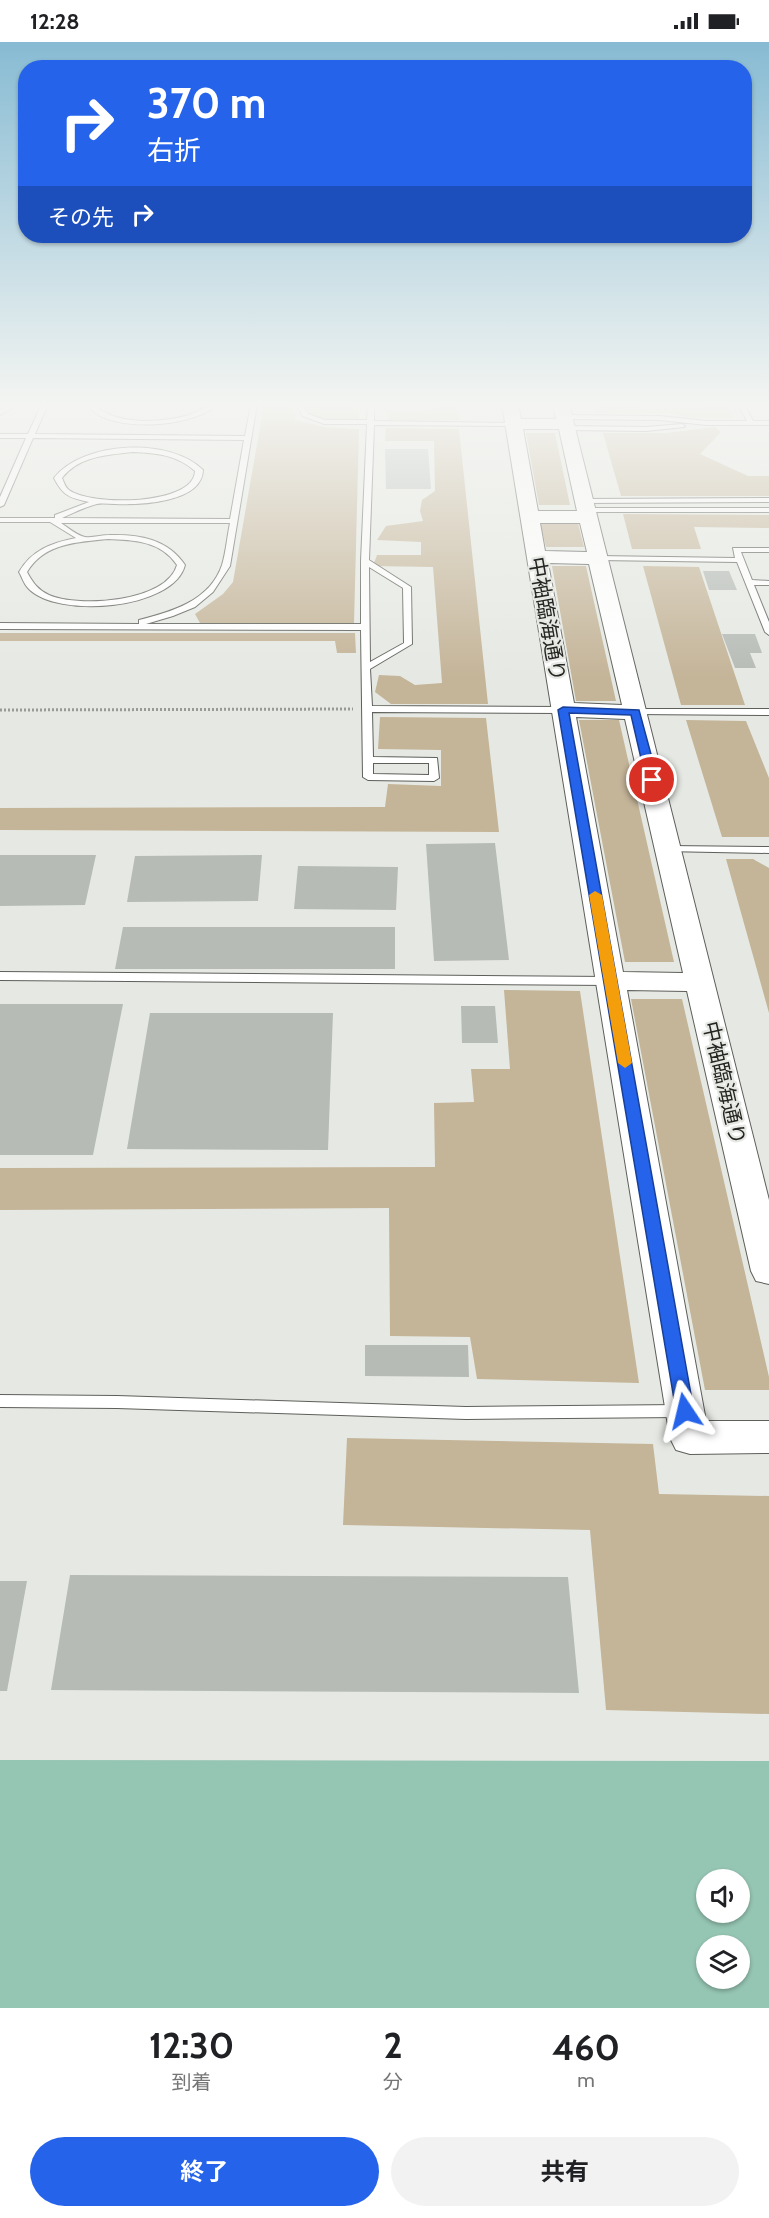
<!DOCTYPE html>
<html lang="ja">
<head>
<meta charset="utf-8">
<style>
	:root { --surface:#fff; --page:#f2f2f2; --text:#202124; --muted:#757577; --accent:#2563eb }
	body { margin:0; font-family:Cabin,"Noto Sans JP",sans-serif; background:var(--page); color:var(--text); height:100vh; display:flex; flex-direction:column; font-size:22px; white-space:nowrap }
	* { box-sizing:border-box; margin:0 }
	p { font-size:20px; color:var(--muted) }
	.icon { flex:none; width:33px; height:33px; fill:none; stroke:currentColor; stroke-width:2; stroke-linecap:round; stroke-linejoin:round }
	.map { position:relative; height:1966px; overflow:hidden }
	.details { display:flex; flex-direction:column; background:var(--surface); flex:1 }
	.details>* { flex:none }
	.top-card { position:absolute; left:18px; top:18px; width:734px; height:183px; border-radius:24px; box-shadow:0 2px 4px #0004; background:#2563eb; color:#fff; overflow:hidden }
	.tools { position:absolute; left:696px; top:1827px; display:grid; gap:12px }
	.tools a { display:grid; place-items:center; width:54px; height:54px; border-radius:50%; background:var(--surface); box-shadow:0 2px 4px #0004; font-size:30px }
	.pin { position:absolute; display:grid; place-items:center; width:51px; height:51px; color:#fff; margin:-26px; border:3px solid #fff; border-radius:50%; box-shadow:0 2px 6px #0007 }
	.me { position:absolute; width:66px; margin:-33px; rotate:350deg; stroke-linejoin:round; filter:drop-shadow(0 0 4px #0008) }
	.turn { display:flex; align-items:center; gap:21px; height:126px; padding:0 30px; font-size:27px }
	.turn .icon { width:78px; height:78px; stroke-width:2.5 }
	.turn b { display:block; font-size:42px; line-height:51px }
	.then { display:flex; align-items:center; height:57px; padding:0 30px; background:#0003; gap:12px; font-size:22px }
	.eta { display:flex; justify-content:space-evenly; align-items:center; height:102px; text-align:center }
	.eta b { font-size:36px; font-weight:700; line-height:42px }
	.action { display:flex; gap:12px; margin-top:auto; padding:12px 30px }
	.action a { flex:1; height:69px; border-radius:36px; background:var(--accent); color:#fff; font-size:24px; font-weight:700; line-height:69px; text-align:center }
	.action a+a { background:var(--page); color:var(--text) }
	.status { display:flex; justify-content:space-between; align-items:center; height:42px; padding:0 30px; background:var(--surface); direction:ltr }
	.status svg { height:16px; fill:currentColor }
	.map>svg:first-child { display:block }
</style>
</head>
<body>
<div class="status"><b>12:28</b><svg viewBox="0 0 49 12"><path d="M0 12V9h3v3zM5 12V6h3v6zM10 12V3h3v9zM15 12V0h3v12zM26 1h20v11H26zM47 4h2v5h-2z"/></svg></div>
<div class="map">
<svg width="769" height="1966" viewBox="0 0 769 1966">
	<rect width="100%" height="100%" fill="#e6e9e3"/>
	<path fill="#c4b498" d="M264,362H289L296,378L324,385L359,387L354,582L200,581L195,572L223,552L233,540Z
		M307,362H358L359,377H321L310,371Z
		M433,362H458L459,378H389L388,370L434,368Z
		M594,362H645L646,365L705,366L704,362H726L734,376H690L672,371H597Z
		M715,385L721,390L700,412L748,434H769V454H621L603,391H666Z
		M386,386L459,387L488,662H391L375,650L379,633L400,634L415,643L442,641L433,525L373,524L377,513H421V500L377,498L386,484L423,479L420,469L422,458L435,449L434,399H385Z
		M526,391H555L570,463H539Z
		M623,472L769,473V486L694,485L701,507H632Z
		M540,481H578L584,505H546Z
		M552,524H586L616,659H576Z
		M643,524L699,525L745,663H681Z
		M0,591H355L356,611H337L335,599H0Z
		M380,675L486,676L499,790L0,788V766L385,765L388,742L441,744V708L378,707Z
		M579,678H619L674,920H625Z
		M686,678L746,679L769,736V795H722Z
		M726,817H753L769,826V971Z
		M504,948L580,949L639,1341L477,1337L470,1295L390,1294L389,1166L0,1168V1126L435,1125L434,1061L474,1060L471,1027H510Z
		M631,957H682L769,1335V1348H705Z
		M347,1396L653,1402L659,1452L769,1454V1672L606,1668L590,1488L343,1483Z"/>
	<path fill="#95c5b3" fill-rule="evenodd" d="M0,1718L769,1719V1966H0ZM706,1838H740V1870H706ZM706,1904H740V1936H706Z"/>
	<path fill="#b6bbb6" d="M385,407H428L431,447H386Z
		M703,529H729L737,548H709Z
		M722,592H755L762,611H750L756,626H735Z
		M495,801L509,918L434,919L426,802Z
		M0,813H96L85,863L0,864Z
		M262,813L258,859L127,860L135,814Z
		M298,824L398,825L396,868L294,867Z
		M123,885H395V927H115Z
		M0,962H123L93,1113H0Z
		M461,964H495L498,1001H462Z
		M150,971H333L328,1108L127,1107Z
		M365,1303H468L469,1335L365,1334Z
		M70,1533L568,1535L579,1651L51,1648Z
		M0,1539H27L7,1649H0Z"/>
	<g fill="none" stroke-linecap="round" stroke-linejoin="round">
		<defs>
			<path id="service" d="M12,362H19L0,373V368Z
				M42,362H48L35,392L245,394L251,362H257L230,524L213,550L195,565L173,574L146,582H361V519L367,382H324L303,374L296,362H302L308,372L325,378H367L368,362H374V379L516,381V383L514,384L374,383L369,518L411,545L412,602L370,627L372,664L563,665L568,668L563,671L372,670L373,715L437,716L439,736L434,739L368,738L363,735L361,588L0,587V581L139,582V578C171,570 210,559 222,523C226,510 227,495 230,481H61C67,485 78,494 85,495C93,496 102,493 109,493C139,492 168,497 185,523C174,568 56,577 28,546C24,542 22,535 19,530C32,508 51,501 76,496L50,480H0V476H55V473L89,460C70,456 63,454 54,436C83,399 170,395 203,428C202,461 139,463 115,462C109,462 102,461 97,462C85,465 73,471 62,476L230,477L244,398L33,396L4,463L0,465V455L26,396H0V392H28ZM133,410C157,411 177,413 195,429C194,464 90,464 69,448C65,445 64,440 62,436C79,414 107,413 133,410ZM108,497C134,498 161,499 177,523C167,560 79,566 49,553C38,548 33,541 27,530C44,501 78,500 108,497ZM369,525L403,546L404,601L370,620ZM373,721H429V733L373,732Z
				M87,362H93C116,384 160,381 189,373C199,370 209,361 219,362C195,384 125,390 97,372C93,370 90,365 87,362Z
				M738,362H744L753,379H769V383H707L659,378L564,377L561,375L564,373L659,374L707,379H747Z
				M682,382L685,384L684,385L646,389L567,388L564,386L567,384L646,385Z
				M769,456V460L584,461L580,459L584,457Z
				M584,466H769V470H587L583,468Z
				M733,506H769V510H741L752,538L769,539V543H754L769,580V593L765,590L737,520L598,518L594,516L598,514L735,516Z
				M636,667H769V673L633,672L631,670Z
				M668,804L769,805V811L664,809L663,807L664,805Z
				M0,930L610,935L616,939L610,943L0,938Z
				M0,1353L117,1354L466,1365L681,1363L686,1365L689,1369L686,1373L681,1375L466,1377L117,1366L0,1365Z"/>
			<path id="tertiary" d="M502,362H518L521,377H556L553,362H569L574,382L769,1158V1242L756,1239L751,1229L687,949L627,948L706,1379H769V1411L690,1412L676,1408L670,1396ZM523,387H559L577,469H538ZM540,481H580L587,510L545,509ZM548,521L589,522L622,663L574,661ZM576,675L625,677L683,931L623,930Z"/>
		</defs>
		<use href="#service" stroke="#5d5f5a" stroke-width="2"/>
		<use href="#tertiary" stroke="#5d5f5a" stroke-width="2"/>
		<path stroke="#989a96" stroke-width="3" stroke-dasharray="2 2" stroke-linecap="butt" d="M0,668L353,667"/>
		<use href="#service" fill="#fff" fill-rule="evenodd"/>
		<use href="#tertiary" fill="#fff" fill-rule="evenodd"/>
	</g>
	<linearGradient id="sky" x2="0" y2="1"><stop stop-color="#87bbd3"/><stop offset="0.57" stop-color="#f4f5f2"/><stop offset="1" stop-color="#f4f5f2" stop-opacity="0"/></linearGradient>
	<rect width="769" height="637" fill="url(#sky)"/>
	<path fill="#2563eb" stroke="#184099" stroke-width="1.5" d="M563,665L639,668L658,738L652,742L646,738L631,673L569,671L694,1369L691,1374L685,1376L679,1374L676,1369L558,668Z"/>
	<path fill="#f59e0b" d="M595,849L602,853L632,1021L625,1026L618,1021L589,853Z"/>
	<g text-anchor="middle" stroke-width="4.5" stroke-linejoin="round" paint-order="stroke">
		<g font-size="21" fill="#252623" stroke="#e6e9e3">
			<text transform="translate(547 577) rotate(80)" y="7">中袖臨海通り</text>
			<text transform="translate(724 1041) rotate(77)" y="7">中袖臨海通り</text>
		</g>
	</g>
</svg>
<div class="tools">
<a><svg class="icon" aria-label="sound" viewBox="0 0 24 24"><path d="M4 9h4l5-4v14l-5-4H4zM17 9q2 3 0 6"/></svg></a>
<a><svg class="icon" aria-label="layers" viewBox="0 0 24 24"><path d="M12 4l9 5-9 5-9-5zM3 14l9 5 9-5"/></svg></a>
</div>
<div class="pin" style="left:652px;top:738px;background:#d93025"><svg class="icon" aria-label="arrive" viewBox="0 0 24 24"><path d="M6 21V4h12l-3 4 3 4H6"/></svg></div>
<svg class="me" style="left:685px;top:1369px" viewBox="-20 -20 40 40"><path d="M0-17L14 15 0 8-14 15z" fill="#2563eb" stroke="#fff" stroke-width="4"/></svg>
<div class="top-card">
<div class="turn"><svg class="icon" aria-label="right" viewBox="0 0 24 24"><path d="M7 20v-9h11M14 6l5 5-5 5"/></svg><div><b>370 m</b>右折</div></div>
<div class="then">その先<svg class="icon" aria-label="right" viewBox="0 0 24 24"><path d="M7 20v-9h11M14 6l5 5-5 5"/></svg></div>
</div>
</div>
<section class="details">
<div class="eta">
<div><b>12:30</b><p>到着</p></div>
<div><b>2</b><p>分</p></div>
<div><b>460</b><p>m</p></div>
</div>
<div class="action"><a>終了</a><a>共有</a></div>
</section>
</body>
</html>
